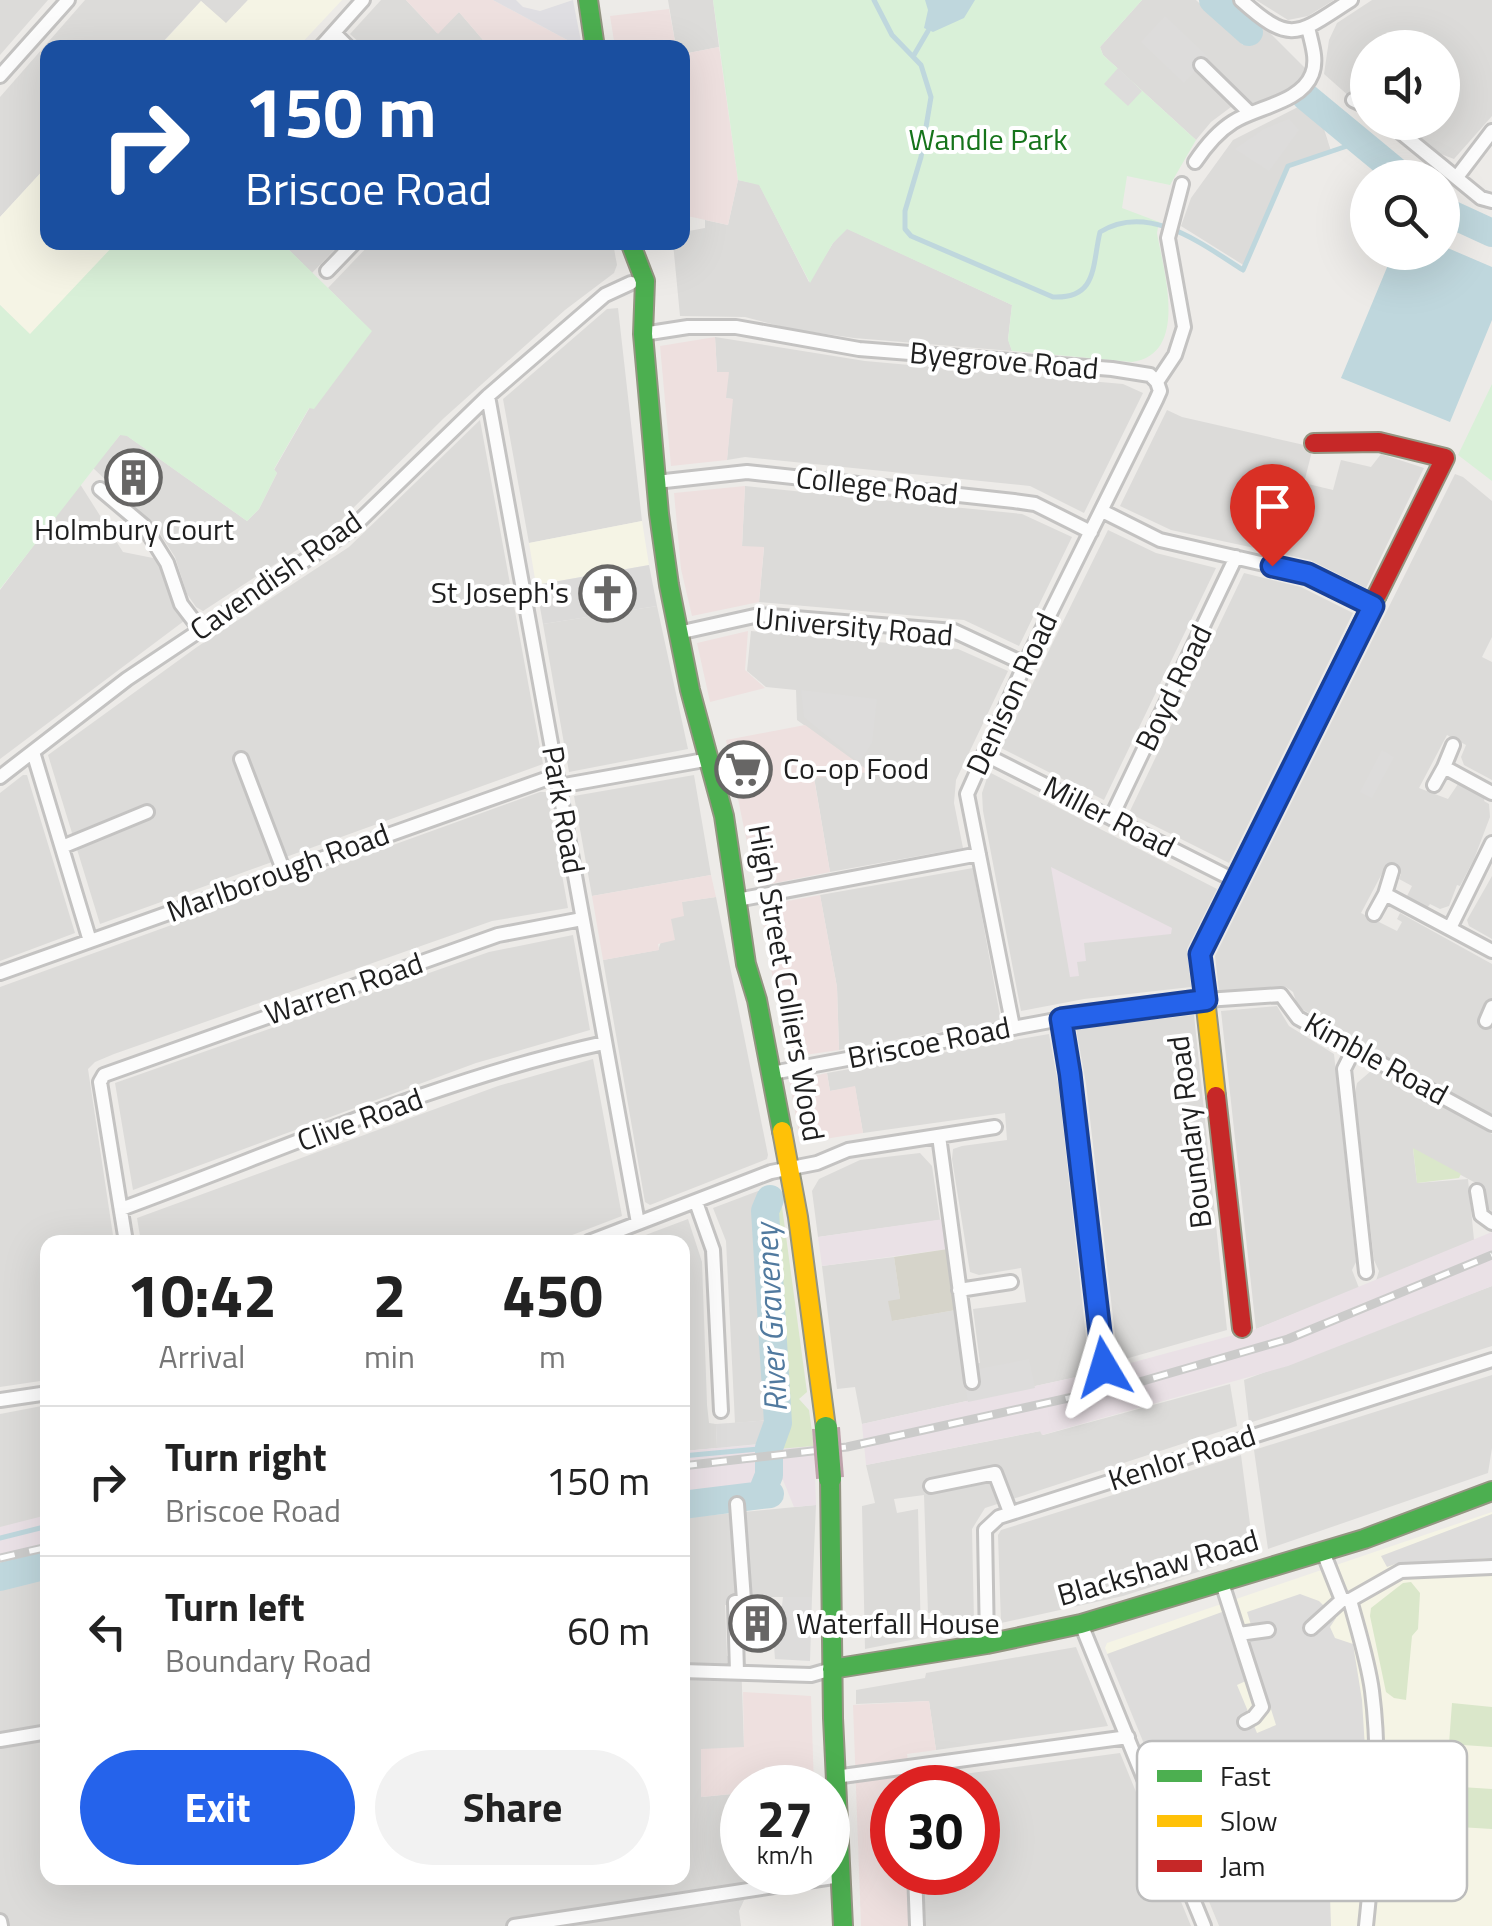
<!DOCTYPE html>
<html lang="en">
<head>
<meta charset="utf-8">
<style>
	:root { --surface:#fff; --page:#f2f2f2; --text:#222; --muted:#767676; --line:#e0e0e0; --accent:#2563eb }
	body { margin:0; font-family:"Titillium Web",sans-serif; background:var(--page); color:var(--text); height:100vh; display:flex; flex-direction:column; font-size:38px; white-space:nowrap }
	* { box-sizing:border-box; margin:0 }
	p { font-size:32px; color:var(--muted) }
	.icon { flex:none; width:55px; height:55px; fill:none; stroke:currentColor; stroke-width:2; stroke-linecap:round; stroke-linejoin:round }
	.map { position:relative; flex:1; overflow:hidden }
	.sheet { position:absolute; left:40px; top:1235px; width:650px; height:650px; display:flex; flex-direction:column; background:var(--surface); border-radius:20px; box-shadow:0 10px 40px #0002 }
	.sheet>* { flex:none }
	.banner { position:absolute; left:40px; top:40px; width:650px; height:210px; border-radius:20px; box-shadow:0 10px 40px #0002; background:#1a4fa0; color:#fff; overflow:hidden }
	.buttons { position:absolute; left:1350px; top:30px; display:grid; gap:20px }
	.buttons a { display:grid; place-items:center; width:110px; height:110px; border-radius:50%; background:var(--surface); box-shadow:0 10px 40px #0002; font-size:50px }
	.speed { position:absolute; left:720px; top:1765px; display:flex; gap:20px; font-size:50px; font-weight:700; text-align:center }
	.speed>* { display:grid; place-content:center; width:130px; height:130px; border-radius:50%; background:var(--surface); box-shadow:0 10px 40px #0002; line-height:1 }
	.speed small { font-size:25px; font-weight:400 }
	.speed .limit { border:15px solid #d22; background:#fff; color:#111 }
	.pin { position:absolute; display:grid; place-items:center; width:85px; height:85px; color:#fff; margin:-102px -42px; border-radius:50% 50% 50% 0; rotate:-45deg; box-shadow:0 0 10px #0007 }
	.pin .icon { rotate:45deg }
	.me { position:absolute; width:110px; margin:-55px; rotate:353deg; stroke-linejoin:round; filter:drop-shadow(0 0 8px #0008) }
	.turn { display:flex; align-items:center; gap:35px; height:210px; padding:0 40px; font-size:45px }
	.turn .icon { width:130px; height:130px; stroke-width:2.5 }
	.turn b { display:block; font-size:70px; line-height:85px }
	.eta { display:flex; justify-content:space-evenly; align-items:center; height:170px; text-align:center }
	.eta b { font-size:60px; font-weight:700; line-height:70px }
	.cta { display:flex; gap:20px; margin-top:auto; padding:20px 40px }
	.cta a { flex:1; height:115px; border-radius:60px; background:var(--accent); color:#fff; font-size:40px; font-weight:700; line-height:115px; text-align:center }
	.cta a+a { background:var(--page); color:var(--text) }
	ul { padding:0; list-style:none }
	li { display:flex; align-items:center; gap:30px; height:150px; padding:0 40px; border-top:2px solid var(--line) }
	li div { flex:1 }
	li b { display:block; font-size:38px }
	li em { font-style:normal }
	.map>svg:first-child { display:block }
</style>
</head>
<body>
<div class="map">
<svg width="1492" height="1926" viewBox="0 0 1492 1926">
	<rect width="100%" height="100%" fill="#edebe8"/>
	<path fill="#dcdbd9" d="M0,0H48L0,55Z
		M85,0H248L226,24L201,1L158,47L48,48L47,166L0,217V97Z
		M381,0H406L437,33L459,12L489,47H364L350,34Z
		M668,0H713L719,47L683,54L682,48L676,47Z
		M1142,0H1196L1243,45L1264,27L1309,72L1288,93L1249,104L1243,98L1211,122L1196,140L1103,55L1100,47Z
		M1256,0H1334L1308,16L1288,20Z
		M1372,0H1492V116L1454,159L1433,151L1396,123L1442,122V48H1368L1367,102L1350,97L1324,74L1329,40L1337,23Z
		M1298,107L1324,129L1331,151L1287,166L1245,266L1181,226L1191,198L1233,140Z
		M738,180L759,184L809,282L833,243L846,228L1012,305L1008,339L1012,351L854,338L791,329L745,317L680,316L673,243L682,242L683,232L705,228V220L728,225Z
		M282,243H341L312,273Z
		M371,243H613L617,265L614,273L565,310L444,418L337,524L203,611L196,607L187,594L175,557L155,526L93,468L120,435H126L247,521L259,509L277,473L274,470L310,407L371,331L328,288Z
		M618,308L642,521L529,543L503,399L607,309Z
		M715,337L865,361L1123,384L1143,393L1084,513L1030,486L745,457L727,460L732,399L726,398L717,372Z
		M1167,410L1182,417L1313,447L1304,483L1333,490L1341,460L1371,467L1381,454L1424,468L1366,588L1310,560L1171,530L1120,506Z
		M480,420L543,764L100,924L48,755L197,647L349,547Z
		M1455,474L1463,477L1492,501V637L1482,657L1492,662V780L1464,765L1461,757L1466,745L1447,735L1419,788L1448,799L1460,781L1486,795L1484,801L1489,804L1490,817L1474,859L1460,886L1457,885L1449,906L1440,909L1430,904L1427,908L1406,898L1412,886L1399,879L1401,874L1386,866L1361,913L1397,931L1402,922L1397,919L1400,913L1492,964V1115L1298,1007L1293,992L1286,987L1219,991L1215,956Z
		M80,484L123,552L158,559L168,591L184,621L0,759V590Z
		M745,486L1022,514L1072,537L1019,646L964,620L759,602L764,548L742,547Z
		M1108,530L1156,553L1216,568L1104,800L1001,748Z
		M1244,573L1301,587L1353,613L1229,863L1129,813Z
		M657,606L688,749L569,772L543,624Z
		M751,631L958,649L1008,671L956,780L954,803L963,848L830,872L814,777L868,771L797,720L796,690L766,687L747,671Z
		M989,772L1217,889L1187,949L1191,987L1084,999L1021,1011L983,811L982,793Z
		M23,775H27L75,933L0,961V793Z
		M694,775L711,875L592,896L574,796Z
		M540,792H546L548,797L568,908L492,921L114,1054L95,1062L88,1069L114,1242H48L47,1380L0,1387V987Z
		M973,868L1001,1021L839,1050L837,987L820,895Z
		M1492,876V939L1469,926L1467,920Z
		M716,897L768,1155L767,1159L650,1205L645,1202L603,960L658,950L670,918L681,902Z
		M573,935L590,1030L476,1063L133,1190L115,1083L489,952Z
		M1277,1006L1289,1026L1334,1054L1356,1262L1352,1270L1359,1288L1256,1329L1221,1011Z
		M1194,1015L1227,1330L1118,1361L1086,1084L1076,1028Z
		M1049,1034L1059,1089L1090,1374L862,1424L855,1387L837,1389L822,1266L894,1257L900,1299L892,1321L956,1310L963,1365L980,1363L973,1309L1026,1302L1021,1268L979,1275L970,1272L952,1159L953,1149L962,1146L1007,1140L1005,1113L863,1133L855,1087L830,1091L827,1073Z
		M593,1059L622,1216L554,1242H141L137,1218L498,1086Z
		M1371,1071L1382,1072L1492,1134V1211L1488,1209L1483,1187L1413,1149L1417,1183L1468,1179L1474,1240L1376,1281L1379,1271L1374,1260L1355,1093L1357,1083Z
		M920,1153L932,1166L940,1220L818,1237L812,1191L819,1179L860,1160Z
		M758,1191H762L769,1420L735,1423L726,1241L713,1208Z
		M688,1219L702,1262L707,1405L709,1423L716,1424L717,1448L683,1451L682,1242H627Z
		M1492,1286V1346L1249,1423L1244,1380Z
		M1492,1375V1448L1488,1473L1268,1549L1254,1450Z
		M1230,1384L1237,1426L985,1508L972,1529L974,1622L971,1628L949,1632L942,1613H928L924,1495L894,1499L897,1513L918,1509L921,1638L865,1649L862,1506L875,1503L866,1465L1041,1431L1043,1435Z
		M47,1405V1521L0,1531V1414Z
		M1241,1455L1254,1554L1123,1596L1001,1623L998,1535L1001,1530Z
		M816,1505L812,1597H771V1603L725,1605L727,1656L741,1658L744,1748L702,1797L742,1793V1872L756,1874L739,1911L741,1926H0V1585L47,1575L48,1878H682L683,1518Z
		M1076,1647L1108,1726L936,1750L929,1701L856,1704V1690L925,1678L926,1673Z
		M1120,1753L1191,1926H912V1873L978,1872V1788L912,1787L911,1781Z"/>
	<path fill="#eee0df" d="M406,0H493L571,42L575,47H489L459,12L438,34Z
		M669,9L676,47H615L610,16Z
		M719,47L738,180L728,225L683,215V54Z
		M715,337L717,372H729L726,398L733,399L727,460L671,466L660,346Z
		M745,486L742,546L764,547L759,602L692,616L681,569L674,493Z
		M748,631L745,670L765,688L710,702L697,643Z
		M805,725L870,772L814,778L830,872L761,886L755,882L726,740Z
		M711,875L716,897L682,902L684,916L671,919L675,940L658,944L659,950L603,960L592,896Z
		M820,895L837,987L839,1050L791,1057L786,1054L760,906Z
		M827,1073L830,1091L855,1086L863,1133L805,1142L800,1139L790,1084L794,1080Z
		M743,1692L811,1696L814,1787L742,1788V1793L701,1797V1749L744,1747Z
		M929,1701L936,1750L907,1754L912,1787L892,1788V1872L912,1873V1926H861L853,1705Z"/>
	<path fill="#eae1e6" d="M1051,867L1172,928L1171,934L1084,943L1086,961L1077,962L1079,976L1070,977Z
		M944,1219L948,1249L822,1266L818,1237Z
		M1492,1232V1286L1288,1366L1042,1435L1040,1431L866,1465L862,1424L1090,1374L1256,1329Z
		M776,1437L778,1449L814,1446L816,1505L794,1507L783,1480L692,1492L694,1517L683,1518V1451L763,1444Z
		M47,1515V1575L0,1585V1527Z"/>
	<path fill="#f5f4e5" d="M248,0H342L298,47L158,48L201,1L226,23Z
		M47,166L48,242L116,243L30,335L0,305V217Z
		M642,521L649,565L536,585L529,543Z
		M1492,1512V1926H1219L1105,1648L1107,1643Z"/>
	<path fill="#dbdad9" d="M649,565L657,606L543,624L536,585Z"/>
	<path fill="#d6d4ca" d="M948,1249L956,1310L892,1321L888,1301L900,1299L894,1257Z"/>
	<path fill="#dae7ca" d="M1413,1148L1461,1174L1459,1178L1417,1183Z
		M776,1193L781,1199L807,1392L799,1399L809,1410L814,1446L778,1449L775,1437L759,1444L769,1420L761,1205L770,1206Z
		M1411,1582L1420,1593L1418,1629L1412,1636L1406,1700L1394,1698L1386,1692L1370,1616L1371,1608L1403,1583Z
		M1452,1703L1492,1707V1747L1449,1744Z
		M1446,1786L1492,1789V1829L1443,1826Z"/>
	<path fill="#d9f0d8" d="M713,0H1142L1100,47L1103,55L1196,140L1170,185L1127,176L1122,208L1159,222L1157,233C1163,269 1190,354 1132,362L1012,351L1008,340L1012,305L847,229L833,243L810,283L759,185L738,180Z
		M116,243H282L372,331L314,409L309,408L274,469L277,473L259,509L247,521L127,436L120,435L0,589V305L30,334Z
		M1492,384V481L1458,455Z"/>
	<path fill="#dddcdb" d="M1165,16L1208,57L1184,83L1141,42Z
		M1118,68L1142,91L1128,106L1104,84Z
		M1289,119L1299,130L1269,171L1235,149L1264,129Z
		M801,690L877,699L872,743L859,762L804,717Z
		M1382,750L1394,757L1372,798L1360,792Z
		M1029,1359L1035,1388L968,1402L963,1372Z
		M769,1420L759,1444L717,1448L716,1424Z
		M1492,1514V1558L1398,1563L1387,1567L1381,1556Z
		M1300,1594L1319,1601L1336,1618L1330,1627L1335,1638L1353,1644L1362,1700L1367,1781L1300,1791L1327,1856L1332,1860L1336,1883L1323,1887L1318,1893L1319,1897L1330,1896L1331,1926H1219L1107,1654L1222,1612L1248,1680L1237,1685L1257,1733L1276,1725L1245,1627L1251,1625L1247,1612Z
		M783,1597H812L810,1661L775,1659L771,1607L782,1606Z"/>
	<path fill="#dfdee2" d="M493,0H516L523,7L540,11L573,0L582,47H575L571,42Z"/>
	<path fill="#bfd7dd" d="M925,0H975L964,18L933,32L924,28L928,10Z
		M1443,246L1492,267V320L1450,422L1341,378L1393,253L1442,252Z"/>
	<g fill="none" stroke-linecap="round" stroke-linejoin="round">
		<path stroke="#bfd7dd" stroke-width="5" d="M874,0L892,35L921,65L931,97L921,157L905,211V229L911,236L1053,297C1098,299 1092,265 1100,232C1148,202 1202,244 1243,270L1288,166L1359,142
			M914,55L928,31
			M682,1456L769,1448
			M0,1538L48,1526"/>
		<path stroke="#bfd7dd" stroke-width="28" d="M1213,0L1249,32
			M1306,97L1404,178
			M1442,210L1492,233
			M761,1495L769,1475V1448L778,1423L765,1211L770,1199
			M682,1505L770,1494
			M0,1577L48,1565"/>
		<defs>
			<path id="street" d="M1241,0C1292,46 1298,34 1351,0
				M334,33L349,48
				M320,48L363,0
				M1201,65L1250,113
				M0,76L68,0
				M1353,100L1368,107
				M1388,122L1481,198L1492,201
				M1195,162C1205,147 1217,132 1233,122C1256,107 1301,103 1312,74C1318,59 1311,42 1308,27
				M1457,177L1492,131
				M327,271L355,242
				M643,334L688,327H736L859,349L1112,369L1150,375L1157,382
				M1157,382L1175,355L1184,327L1168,238L1182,184
				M488,396L638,1223
				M656,482L747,472L1014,501L1035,504L1091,532
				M100,489L144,526L167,563L181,604L200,629
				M1102,511L1160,540L1308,574L1373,606
				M678,633L759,615L954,631L1025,664
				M1453,745L1444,767L1492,793
				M33,752L90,941
				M984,754L1234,880
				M241,759L284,872
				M0,777L127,679L349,531L488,396L605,295L631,283
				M1434,785L1444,767
				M559,786L710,759
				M1111,818L1236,557
				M62,847L147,812
				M1385,894L1392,871
				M737,900L979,854
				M1374,914L1385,894L1492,951
				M1450,928L1492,843
				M0,973L557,775
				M1061,1019L1070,1073L1104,1367
				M1486,1021L1492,1007
				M1013,1027L967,794L1025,664L1156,400L1160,391L1157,382
				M1353,1051L1344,1069L1366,1272
				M772,1073L1061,1019L1206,1000L1281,995L1298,1018L1492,1124
				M939,1136L972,1382
				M1477,1191L1481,1215L1492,1223
				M696,1202L713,1250L721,1411
				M121,1209C279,1151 439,1079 604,1043
				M126,1242L100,1082L104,1075L498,935L582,919
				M589,1242L771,1172L817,1163L848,1150L995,1127
				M959,1290L1011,1282
				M0,1400L48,1393
				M931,1486L995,1473L1010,1512
				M737,1504L744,1600L735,1602L737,1672
				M1323,1552L1342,1600H1350
				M1222,1583L1262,1707L1254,1717L1245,1722
				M1350,1600C1358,1630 1368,1661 1372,1691C1382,1769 1374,1849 1366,1926
				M1350,1600L1401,1571L1492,1567
				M1081,1624L1204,1926
				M1311,1628L1342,1600
				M1239,1634L1268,1630
				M987,1644L985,1530L999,1517L1492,1360
				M682,1671L811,1675L832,1669
				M0,1740L48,1732
				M835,1777L1128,1737
				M915,1872L917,1926
				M1334,1872L1373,1864
				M0,1921L1,1926
				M514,1926L840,1876"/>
			<path id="fast" d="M588,0L595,48
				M630,242L645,281L643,334L659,514L669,585L690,690L724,816L746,964L757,1000L782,1131
				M830,1478L833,1718L843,1926
				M832,1669L987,1644L1081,1624L1364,1539L1492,1491"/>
			<path id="slow" d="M1216,1096L1200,954L1377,595
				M782,1131L798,1217L826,1428"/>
			<path id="jam" d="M1314,443L1379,442L1445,458L1377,595
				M1216,1096L1242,1328"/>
		</defs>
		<use href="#street" stroke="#c4c3c2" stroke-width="18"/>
		<use href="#fast" stroke="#949582" stroke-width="22"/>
		<use href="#slow" stroke="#949582" stroke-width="22"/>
		<use href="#jam" stroke="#949582" stroke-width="22"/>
		<use href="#street" stroke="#fcfcfc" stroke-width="12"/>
		<use href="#fast" stroke="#4caf50" stroke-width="18"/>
		<use href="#slow" stroke="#ffc107" stroke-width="18"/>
		<use href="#jam" stroke="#c62828" stroke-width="18"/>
		<defs>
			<path id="rail" d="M682,1466L847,1447L1136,1383L1288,1339L1492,1255
				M0,1558L48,1547"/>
		</defs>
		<use href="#rail" stroke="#cbcbca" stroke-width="9"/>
		<use href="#rail" stroke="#fff" stroke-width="5" stroke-dasharray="15" stroke-linecap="butt"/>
		<defs>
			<path id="fast-bridge" d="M826,1428L830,1478"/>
		</defs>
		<use href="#fast-bridge" stroke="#bfa2ab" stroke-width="28" stroke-linecap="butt"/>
		<use href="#fast-bridge" stroke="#4caf50" stroke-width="22"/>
	</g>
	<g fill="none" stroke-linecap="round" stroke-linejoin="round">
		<defs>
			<path id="route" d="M1104,1367L1070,1074L1061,1019L1206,1000L1200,954L1373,606L1308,574L1272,566"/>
		</defs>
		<use href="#route" stroke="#184099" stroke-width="25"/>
		<use href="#route" stroke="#2563eb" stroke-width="18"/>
	</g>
	<defs>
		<symbol id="building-ring" viewBox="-11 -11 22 22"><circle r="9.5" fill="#fff" stroke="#676665" stroke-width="1.5"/><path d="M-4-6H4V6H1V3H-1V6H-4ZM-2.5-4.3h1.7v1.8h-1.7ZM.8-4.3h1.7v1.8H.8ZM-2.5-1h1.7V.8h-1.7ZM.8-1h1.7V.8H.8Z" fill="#676665"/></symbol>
		<symbol id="church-ring" viewBox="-11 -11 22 22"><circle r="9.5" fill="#fff" stroke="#676665" stroke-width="1.5"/><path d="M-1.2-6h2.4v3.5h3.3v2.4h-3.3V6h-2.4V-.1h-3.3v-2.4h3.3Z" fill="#676665"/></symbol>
		<symbol id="supermarket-ring" viewBox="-11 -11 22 22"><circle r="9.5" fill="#fff" stroke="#676665" stroke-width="1.5"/><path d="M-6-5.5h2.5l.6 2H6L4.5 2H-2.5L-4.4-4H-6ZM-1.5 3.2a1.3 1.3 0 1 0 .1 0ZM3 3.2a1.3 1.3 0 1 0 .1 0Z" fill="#676665"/></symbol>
	</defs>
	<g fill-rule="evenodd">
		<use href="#building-ring" x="102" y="446" width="63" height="63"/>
		<use href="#church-ring" x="576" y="562" width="63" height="63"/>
		<use href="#supermarket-ring" x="712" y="738" width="63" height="63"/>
		<use href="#building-ring" x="726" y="1592" width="63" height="63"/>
	</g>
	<g text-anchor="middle" stroke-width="8" stroke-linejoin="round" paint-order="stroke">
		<g font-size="30" fill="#16741b" stroke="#fff">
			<text x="988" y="150">Wandle Park</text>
		</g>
		<g font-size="30" fill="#1f1f1f" stroke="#fff">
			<text transform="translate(1004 361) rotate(5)" y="10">Byegrove Road</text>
			<text transform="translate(877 486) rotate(6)" y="10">College Road</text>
			<text transform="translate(276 576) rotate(-35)" y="10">Cavendish Road</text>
			<text transform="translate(854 627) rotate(5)" y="10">University Road</text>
			<text transform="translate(1174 688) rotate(-64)" y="10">Boyd Road</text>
			<text transform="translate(1012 694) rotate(-65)" y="10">Denison Road</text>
			<text transform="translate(563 810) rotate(80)" y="10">Park Road</text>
			<text transform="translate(1109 817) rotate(27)" y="10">Miller Road</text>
			<text transform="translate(278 873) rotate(-20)" y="10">Marlborough Road</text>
			<text transform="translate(786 983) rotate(80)" y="10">High Street Colliers Wood</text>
			<text transform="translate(344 989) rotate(-19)" y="10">Warren Road</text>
			<text transform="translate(929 1043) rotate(-11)" y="10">Briscoe Road</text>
			<text transform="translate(1376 1059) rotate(29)" y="10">Kimble Road</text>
			<text transform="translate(360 1120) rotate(-20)" y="10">Clive Road</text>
			<text transform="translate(1190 1132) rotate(-97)" y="10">Boundary Road</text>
			<text transform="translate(1182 1458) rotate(-18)" y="10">Kenlor Road</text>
			<text transform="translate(1158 1568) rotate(-16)" y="10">Blackshaw Road</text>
		</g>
		<g font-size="30" fill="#1f1f1f" stroke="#fff" text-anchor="start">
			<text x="134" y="540" text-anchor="middle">Holmbury Court</text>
			<text x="569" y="603" text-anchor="end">St Joseph's</text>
			<text x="783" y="779">Co-op Food</text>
			<text x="796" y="1634">Waterfall House</text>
		</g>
		<g font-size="32" font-style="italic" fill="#517a9f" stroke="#fff">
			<text transform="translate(771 1318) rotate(-93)" y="11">River Graveney</text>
		</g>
	</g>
	<rect x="1137" y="1741" width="330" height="160" rx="15" fill="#fff" stroke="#bcbcbc" stroke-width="2.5"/>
	<rect x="1157" y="1770" width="45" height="12" fill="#4caf50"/>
	<rect x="1157" y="1815" width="45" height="12" fill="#ffc107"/>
	<rect x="1157" y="1860" width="45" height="12" fill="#c62828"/>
	<g font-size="28" fill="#1f1f1f">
		<text x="1220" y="1786">Fast</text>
		<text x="1220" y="1831">Slow</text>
		<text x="1220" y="1876">Jam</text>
	</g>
</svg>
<div class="buttons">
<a><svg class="icon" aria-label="sound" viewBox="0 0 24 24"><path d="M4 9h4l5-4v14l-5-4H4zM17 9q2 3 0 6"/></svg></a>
<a><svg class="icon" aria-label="search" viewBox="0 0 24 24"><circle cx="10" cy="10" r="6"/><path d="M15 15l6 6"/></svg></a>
</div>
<div class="speed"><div>27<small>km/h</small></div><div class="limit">30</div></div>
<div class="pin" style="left:1272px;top:566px;background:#d93025"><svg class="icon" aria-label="arrive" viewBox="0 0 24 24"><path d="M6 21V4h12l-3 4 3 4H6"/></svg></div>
<svg class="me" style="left:1104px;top:1367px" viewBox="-20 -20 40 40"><path d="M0-17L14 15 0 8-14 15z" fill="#2563eb" stroke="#fff" stroke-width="4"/></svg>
<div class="banner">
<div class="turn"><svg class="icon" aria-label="right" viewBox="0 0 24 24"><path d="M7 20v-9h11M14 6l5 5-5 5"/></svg><div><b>150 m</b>Briscoe Road</div></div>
</div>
<section class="sheet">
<div class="eta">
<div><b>10:42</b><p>Arrival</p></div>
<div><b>2</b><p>min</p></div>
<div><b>450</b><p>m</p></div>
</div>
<ul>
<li><svg class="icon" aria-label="right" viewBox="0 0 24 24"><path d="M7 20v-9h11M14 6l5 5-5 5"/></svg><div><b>Turn right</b><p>Briscoe Road</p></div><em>150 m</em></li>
<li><svg class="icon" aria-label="left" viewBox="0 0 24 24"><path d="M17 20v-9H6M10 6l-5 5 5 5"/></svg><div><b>Turn left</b><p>Boundary Road</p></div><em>60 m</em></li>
</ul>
<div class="cta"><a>Exit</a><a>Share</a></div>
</section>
</div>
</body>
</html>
